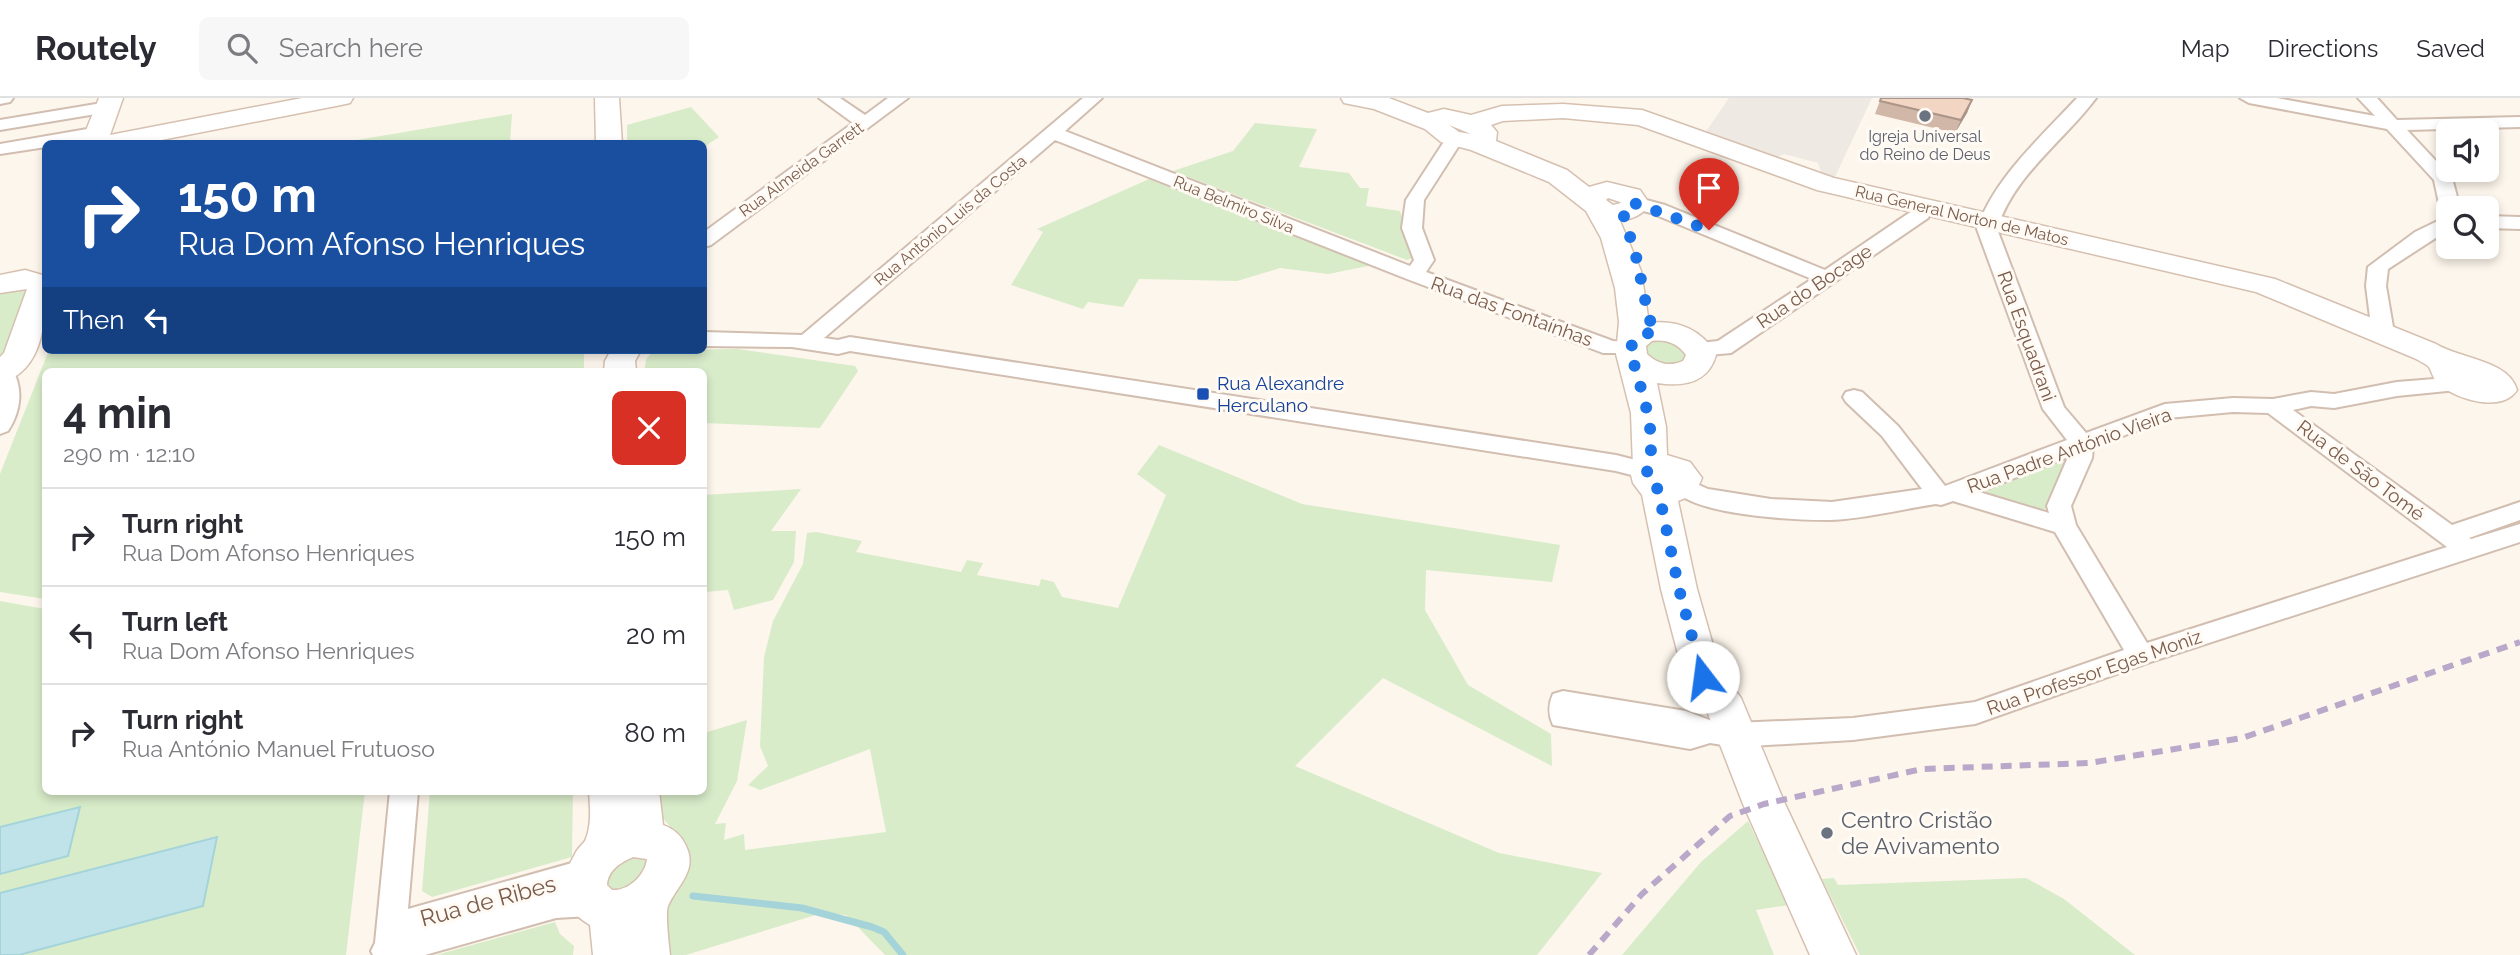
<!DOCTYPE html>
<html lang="en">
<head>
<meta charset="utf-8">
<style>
	:root { --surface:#fff; --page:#f7f7f7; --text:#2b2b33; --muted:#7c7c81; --line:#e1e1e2 }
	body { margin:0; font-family:Raleway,sans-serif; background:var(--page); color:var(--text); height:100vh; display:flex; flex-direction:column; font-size:26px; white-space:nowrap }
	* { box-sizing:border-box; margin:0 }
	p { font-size:23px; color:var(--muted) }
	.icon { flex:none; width:38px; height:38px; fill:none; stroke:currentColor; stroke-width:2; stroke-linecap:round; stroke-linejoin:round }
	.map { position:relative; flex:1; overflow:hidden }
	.panel { position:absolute; left:42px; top:270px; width:665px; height:427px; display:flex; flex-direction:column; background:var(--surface); border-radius:10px; box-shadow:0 4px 10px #0003 }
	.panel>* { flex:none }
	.top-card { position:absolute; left:42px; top:42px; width:665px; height:214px; border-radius:10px; box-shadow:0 4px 10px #0003; background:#1a4fa0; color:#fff; overflow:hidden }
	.tools { position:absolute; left:2436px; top:21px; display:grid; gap:14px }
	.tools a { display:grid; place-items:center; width:63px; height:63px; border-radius:10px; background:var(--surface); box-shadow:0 4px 10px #0003; font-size:35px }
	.pin { position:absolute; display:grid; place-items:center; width:60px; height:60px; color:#fff; margin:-72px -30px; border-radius:50% 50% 50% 0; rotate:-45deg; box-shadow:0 0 7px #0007 }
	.pin .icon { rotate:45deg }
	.me { position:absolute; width:77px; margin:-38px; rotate:345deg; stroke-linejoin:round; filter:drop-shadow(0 0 5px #0008) }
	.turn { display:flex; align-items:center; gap:24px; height:147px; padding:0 21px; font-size:32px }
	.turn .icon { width:91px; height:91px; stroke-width:2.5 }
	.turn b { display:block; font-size:49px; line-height:60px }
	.then { display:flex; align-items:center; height:66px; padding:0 21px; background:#0003; gap:14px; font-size:26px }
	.round { display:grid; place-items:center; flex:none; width:74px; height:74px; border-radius:10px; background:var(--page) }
	.head { display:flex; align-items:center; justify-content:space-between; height:119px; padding:0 21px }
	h1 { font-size:42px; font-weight:700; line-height:52px }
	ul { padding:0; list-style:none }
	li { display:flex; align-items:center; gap:21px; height:98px; padding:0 21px; border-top:2px solid var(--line) }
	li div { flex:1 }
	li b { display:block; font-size:26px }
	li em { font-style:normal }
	header { display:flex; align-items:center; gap:42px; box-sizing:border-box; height:98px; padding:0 35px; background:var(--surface); border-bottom:2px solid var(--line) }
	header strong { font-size:33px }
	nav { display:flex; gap:38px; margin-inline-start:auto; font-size:24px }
	.search { width:490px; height:63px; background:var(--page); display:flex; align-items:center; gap:18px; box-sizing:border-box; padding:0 24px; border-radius:10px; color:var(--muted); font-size:26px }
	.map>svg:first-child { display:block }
</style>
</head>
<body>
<header>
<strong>Routely</strong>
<div class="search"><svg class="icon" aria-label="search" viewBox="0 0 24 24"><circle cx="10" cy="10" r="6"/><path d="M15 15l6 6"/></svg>Search here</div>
<nav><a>Map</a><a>Directions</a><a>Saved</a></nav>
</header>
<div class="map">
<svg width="2520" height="857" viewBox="0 0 2520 857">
	<rect width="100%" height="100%" fill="#fdf6ec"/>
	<path fill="#efe9e4" d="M1729,0H1872L1834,81L1822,77L1818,65L1784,56L1776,60L1705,35Z"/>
	<path fill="#d8ecc9" d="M691,9L719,39L704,49V46L627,45V27Z
		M512,16L510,45H339Z
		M1255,25L1317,31L1299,69L1349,75L1360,90H1369L1366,108L1400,113L1416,159L1407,162L1173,73L1233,53Z
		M1149,81L1373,167L1328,176L1280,170L1237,183L1139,181L1123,209L1088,204L1083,211L1011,187L1043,134L1037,131Z
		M30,190L0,269V191Z
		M1655,241L1682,245L1689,262L1666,269L1647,259L1645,248Z
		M738,251L855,268L858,273L820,330L704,325V273H645C645,260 647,257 658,252Z
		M49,252H584V273H46L45,501L0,494V376Z
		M1159,347L1302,406L1560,447L1552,484L1426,472L1425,512L1468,587L1551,636L1552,668L1383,580L1295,668L1499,755L1602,775L1537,857H885L846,817L822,815L686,857H666L665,809L684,776L686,746L657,714L655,693H704V635L747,622L737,683L715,726L726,725L724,742L744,736L745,752L886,734L870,651L760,692L748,687L768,668L760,648L764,559L773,523L803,466L807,435L816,434L862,443L856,454L961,474L967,462L983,465L977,477L1039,488L1041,481L1054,484L1062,499L1118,510L1166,397L1137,376Z
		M2066,359L2069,360L2046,410L2041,413L1988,398L1986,393Z
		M801,391L771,433H796L794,464L773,502L734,512L728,492L704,494V397Z
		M0,503L45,511L46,693H365L346,857H0Z
		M430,693H573L572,759L432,799L422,793Z
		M1748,723L1789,807L1756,812L1774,857H1622L1701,764Z
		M625,757L641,758L646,763V777L625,794L609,792L604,787V773Z
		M1834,780L1838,787L2026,780L2064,801L2135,857H1860L1822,781Z
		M555,824L560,836L574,848L573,857H436Z"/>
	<path fill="#bfe3e8" stroke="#a5d3da" stroke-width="2" d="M80,709L68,758L0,776V729Z
		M217,739L203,808L19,857H0V795Z"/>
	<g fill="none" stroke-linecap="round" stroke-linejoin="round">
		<path stroke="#a5d3da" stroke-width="7" d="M693,798L802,810L872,829L884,834L903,857"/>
		<defs>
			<path id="street" d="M0,0H13L10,4L0,6Z
				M819,0H840L865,17L888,0H908L711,147L704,149V134L853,25Z
				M1083,0H1102L1065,33L1410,168L1414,162L1402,130L1406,102L1445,42H1457L1460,46L1424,102L1422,130L1434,162L1426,174L1613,243L1638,245L1641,250L1638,255H1603L1407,181L1055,42L824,240L838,242L850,239L1616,357L1655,367L1659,373L1655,379L1647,381L1616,373L850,253L838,256L792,249L704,248V234L802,237Z
				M2077,0H2096C2064,43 2013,78 1997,131L2064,309L2086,335L2165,306L2233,300L2273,301L2311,294L2334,296L2397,284L2459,279L2467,281L2470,286L2467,291L2397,298L2334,310L2311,308L2293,312L2452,427L2520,404V422L2469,440L2471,441L2520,426V444L2150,564L1975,626L1853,642L1735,649L1710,645L1690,651L1553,627C1548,616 1548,607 1553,596L1563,593L1686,613L1712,623L1735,625L1853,620L1975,604L2124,552L2055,434L1953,403L1941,407L1936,406C1902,411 1864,421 1830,422C1796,422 1689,418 1671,388L1675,382L1683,380L1708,391L1771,401L1832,404L1922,391L1882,338L1846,304L1843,299L1846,294L1854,292L1862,294L1898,328L1945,388L2067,342L2043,311L1977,131C1994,80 2042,38 2077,0ZM2233,314L2268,315L2447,449L2147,545L2076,427L2071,408L2092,360L2093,350L2168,320ZM2068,359L2047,408L2049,415L1979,394Z
				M2240,0H2277L2375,18L2358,0H2377L2397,22L2520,19V29L2407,32L2452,80L2460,110H2448V115L2440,110L2434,82L2387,31L2249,5Z
				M108,4L117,9L114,13L0,32V22Z
				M99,29L108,34L105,38L63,46H46V49L0,56V46Z
				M1635,99L1665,107L1825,172L1912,113L1916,106L1923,104L1933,110L1928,120L1731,255L1698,258L1690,256L1687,251L1690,246L1718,243L1812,181L1651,115L1628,109L1625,105L1628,101Z
				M2448,118V132L2388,171L2386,188L2394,235L2391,240H2375L2372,235L2366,188L2368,169L2415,134Z
				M2487,118L2520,119V131L2487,130Z
				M3,267L11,269C24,290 21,313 8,333L0,336V268Z
				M390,693H418L408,811L586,761L597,765L601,775L597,785L580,791L590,790L601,794L605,804L601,814L590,818L556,820L425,857H373L371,853L375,845Z"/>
			<path id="secondary" d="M99,0H123L110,37L302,0H353L350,5L341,7L141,46H109L107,43L105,46L87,45L83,40Z
				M595,0H619L622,46H596Z
				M1341,0H1389L1428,15L1444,11L1471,17L1502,8L1563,6L1642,12L1834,80L2275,181L2436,246C2460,261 2509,262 2517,292C2502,315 2458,302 2440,287C2433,282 2432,274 2429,269C2426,266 2418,262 2414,260L2256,194L1817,92L1638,27L1563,20L1503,23L1491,27L1497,34L1496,43L1567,72L1589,89L1607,84L1640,92L1649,105C1643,118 1633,120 1620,123L1641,173L1649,225C1677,221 1703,232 1716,257C1708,285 1684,289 1657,285L1666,329L1667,357L1690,364L1702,380L1695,396L1678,403L1697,491L1720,572L1741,600L1785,706L1856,857H1810L1743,706L1705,608L1684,579L1661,491L1642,397L1633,385L1630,373L1633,368L1631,315L1616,256L1619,224L1615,190L1601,140L1586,113L1549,84L1471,52L1441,44L1425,31L1374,11L1344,5ZM1449,27L1471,36L1459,34ZM1608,100L1620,104L1621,105L1613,107L1606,102ZM1652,243C1665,241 1678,245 1686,257L1683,263C1670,269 1657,266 1647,256L1646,248Z
				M25,172L46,178C46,217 46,273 0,285V259L4,255L27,191L0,195V177Z
				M611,252H641L635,263L636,273H604L605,263Z
				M589,693H659L663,727C674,731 681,737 686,748C698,773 677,787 668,808C665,815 669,847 670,857H593L590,827C560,810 559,783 575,756C577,751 582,747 585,743C592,728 590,709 589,693ZM633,759L647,761C645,778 628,793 612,792L607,787C608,772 620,765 633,759Z"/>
		</defs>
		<use href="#street" stroke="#d1beb0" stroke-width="4"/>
		<use href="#secondary" stroke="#d6c0b0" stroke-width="3"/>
		<use href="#street" fill="#fff" fill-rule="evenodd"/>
		<use href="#secondary" fill="#fff" fill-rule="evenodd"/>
		<path stroke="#b9a8c9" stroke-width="6" stroke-dasharray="11 8" stroke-linecap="butt" d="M1589,857L1642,796L1730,718L1764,706L1922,671L2089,665L2242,640L2520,544"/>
	</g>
	<path fill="#d1b7a8" d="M1881,0L1972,2L1967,15L1955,35L1875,16Z"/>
	<path fill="#aa9588" d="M1972,2L1967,15L1955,35L1961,22Z"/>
	<path fill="#f3d5c3" stroke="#aa9588" stroke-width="2" d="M1881,0H1963L1972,2L1961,22L1880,3Z"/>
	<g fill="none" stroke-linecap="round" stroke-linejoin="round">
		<path stroke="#1a73e8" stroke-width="12" stroke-dasharray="0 21.6" d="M1703,579L1679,491L1658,391L1650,385L1646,377C1661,335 1639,291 1630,250L1638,238L1657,233L1649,221L1637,162L1623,115L1633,110L1634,105L1709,132"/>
	</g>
	<g fill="#6b7280" stroke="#fffaf3" stroke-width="2.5">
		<circle cx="1925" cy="18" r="7"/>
		<circle cx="1827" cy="735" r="7"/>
	</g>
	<rect fill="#1a4fb4" stroke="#fffaf3" stroke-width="2.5" x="1196" y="289" width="14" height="14" rx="3.5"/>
	<g text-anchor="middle" stroke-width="6" stroke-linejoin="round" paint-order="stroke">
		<g font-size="16" fill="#5b616d" stroke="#fffaf3">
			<text x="1925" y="44">Igreja Universal<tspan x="1925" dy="18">do Reino de Deus</tspan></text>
		</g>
		<g font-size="16" fill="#7a5c4d" stroke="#fffaf3">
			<text transform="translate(801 71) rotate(-36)" y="6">Rua Almeida Garrett</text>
			<text transform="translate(1234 106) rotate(22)" y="6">Rua Belmiro Silva</text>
			<text transform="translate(1962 117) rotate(13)" y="6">Rua General Norton de Matos</text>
			<text transform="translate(950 122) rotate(-40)" y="6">Rua António Luis da Costa</text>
		</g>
		<g font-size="19" fill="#7a5c4d" stroke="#fffaf3">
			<text transform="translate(1814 188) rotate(-34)" y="7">Rua do Bocage</text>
			<text transform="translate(1512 213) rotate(20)" y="7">Rua das Fontaínhas</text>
			<text transform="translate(2027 238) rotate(70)" y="7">Rua Esquadrani</text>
			<text transform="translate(2069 352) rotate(-20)" y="7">Rua Padre António Vieira</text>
			<text transform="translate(2361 372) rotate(37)" y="7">Rua de São Tomé</text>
			<text transform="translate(2094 574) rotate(-19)" y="7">Rua Professor Egas Moniz</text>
		</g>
		<g font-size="19" fill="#164399" stroke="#fffaf3" text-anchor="start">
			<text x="1217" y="292">Rua Alexandre<tspan x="1217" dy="22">Herculano</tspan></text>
		</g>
		<g font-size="23" fill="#5b616d" stroke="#fffaf3" text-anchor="start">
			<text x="1841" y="730">Centro Cristão<tspan x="1841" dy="26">de Avivamento</tspan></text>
		</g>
		<g font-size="23" fill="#7a5c4d" stroke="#fffaf3">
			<text transform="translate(488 803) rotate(-15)" y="8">Rua de Ribes</text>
		</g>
	</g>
</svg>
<div class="tools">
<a><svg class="icon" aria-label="sound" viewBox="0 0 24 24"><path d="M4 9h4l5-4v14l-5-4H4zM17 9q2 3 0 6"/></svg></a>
<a><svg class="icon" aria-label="search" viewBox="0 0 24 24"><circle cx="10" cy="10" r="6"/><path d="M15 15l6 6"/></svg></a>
</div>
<div class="pin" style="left:1709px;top:132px;background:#d93025"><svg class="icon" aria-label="arrive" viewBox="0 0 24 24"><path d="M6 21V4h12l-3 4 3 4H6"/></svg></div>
<svg class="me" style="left:1703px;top:579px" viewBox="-20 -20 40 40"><circle r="19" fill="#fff"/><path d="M0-13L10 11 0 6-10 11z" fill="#1a73e8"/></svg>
<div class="top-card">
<div class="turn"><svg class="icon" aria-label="right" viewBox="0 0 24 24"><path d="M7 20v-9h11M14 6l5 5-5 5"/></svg><div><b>150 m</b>Rua Dom Afonso Henriques</div></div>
<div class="then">Then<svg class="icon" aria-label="left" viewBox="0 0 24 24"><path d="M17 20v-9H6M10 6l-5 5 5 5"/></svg></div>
</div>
<section class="panel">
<div class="head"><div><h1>4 min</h1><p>290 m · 12:10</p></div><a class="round" style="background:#d93025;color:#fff"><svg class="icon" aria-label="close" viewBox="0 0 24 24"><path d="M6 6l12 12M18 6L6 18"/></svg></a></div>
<ul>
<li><svg class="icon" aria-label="right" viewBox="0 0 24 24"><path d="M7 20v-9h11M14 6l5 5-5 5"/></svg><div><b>Turn right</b><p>Rua Dom Afonso Henriques</p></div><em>150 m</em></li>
<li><svg class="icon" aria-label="left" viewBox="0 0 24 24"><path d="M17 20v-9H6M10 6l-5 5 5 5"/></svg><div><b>Turn left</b><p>Rua Dom Afonso Henriques</p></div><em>20 m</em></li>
<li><svg class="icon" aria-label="right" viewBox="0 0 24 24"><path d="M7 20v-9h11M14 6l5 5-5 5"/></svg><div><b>Turn right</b><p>Rua António Manuel Frutuoso</p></div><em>80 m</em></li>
</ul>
</section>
</div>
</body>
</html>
